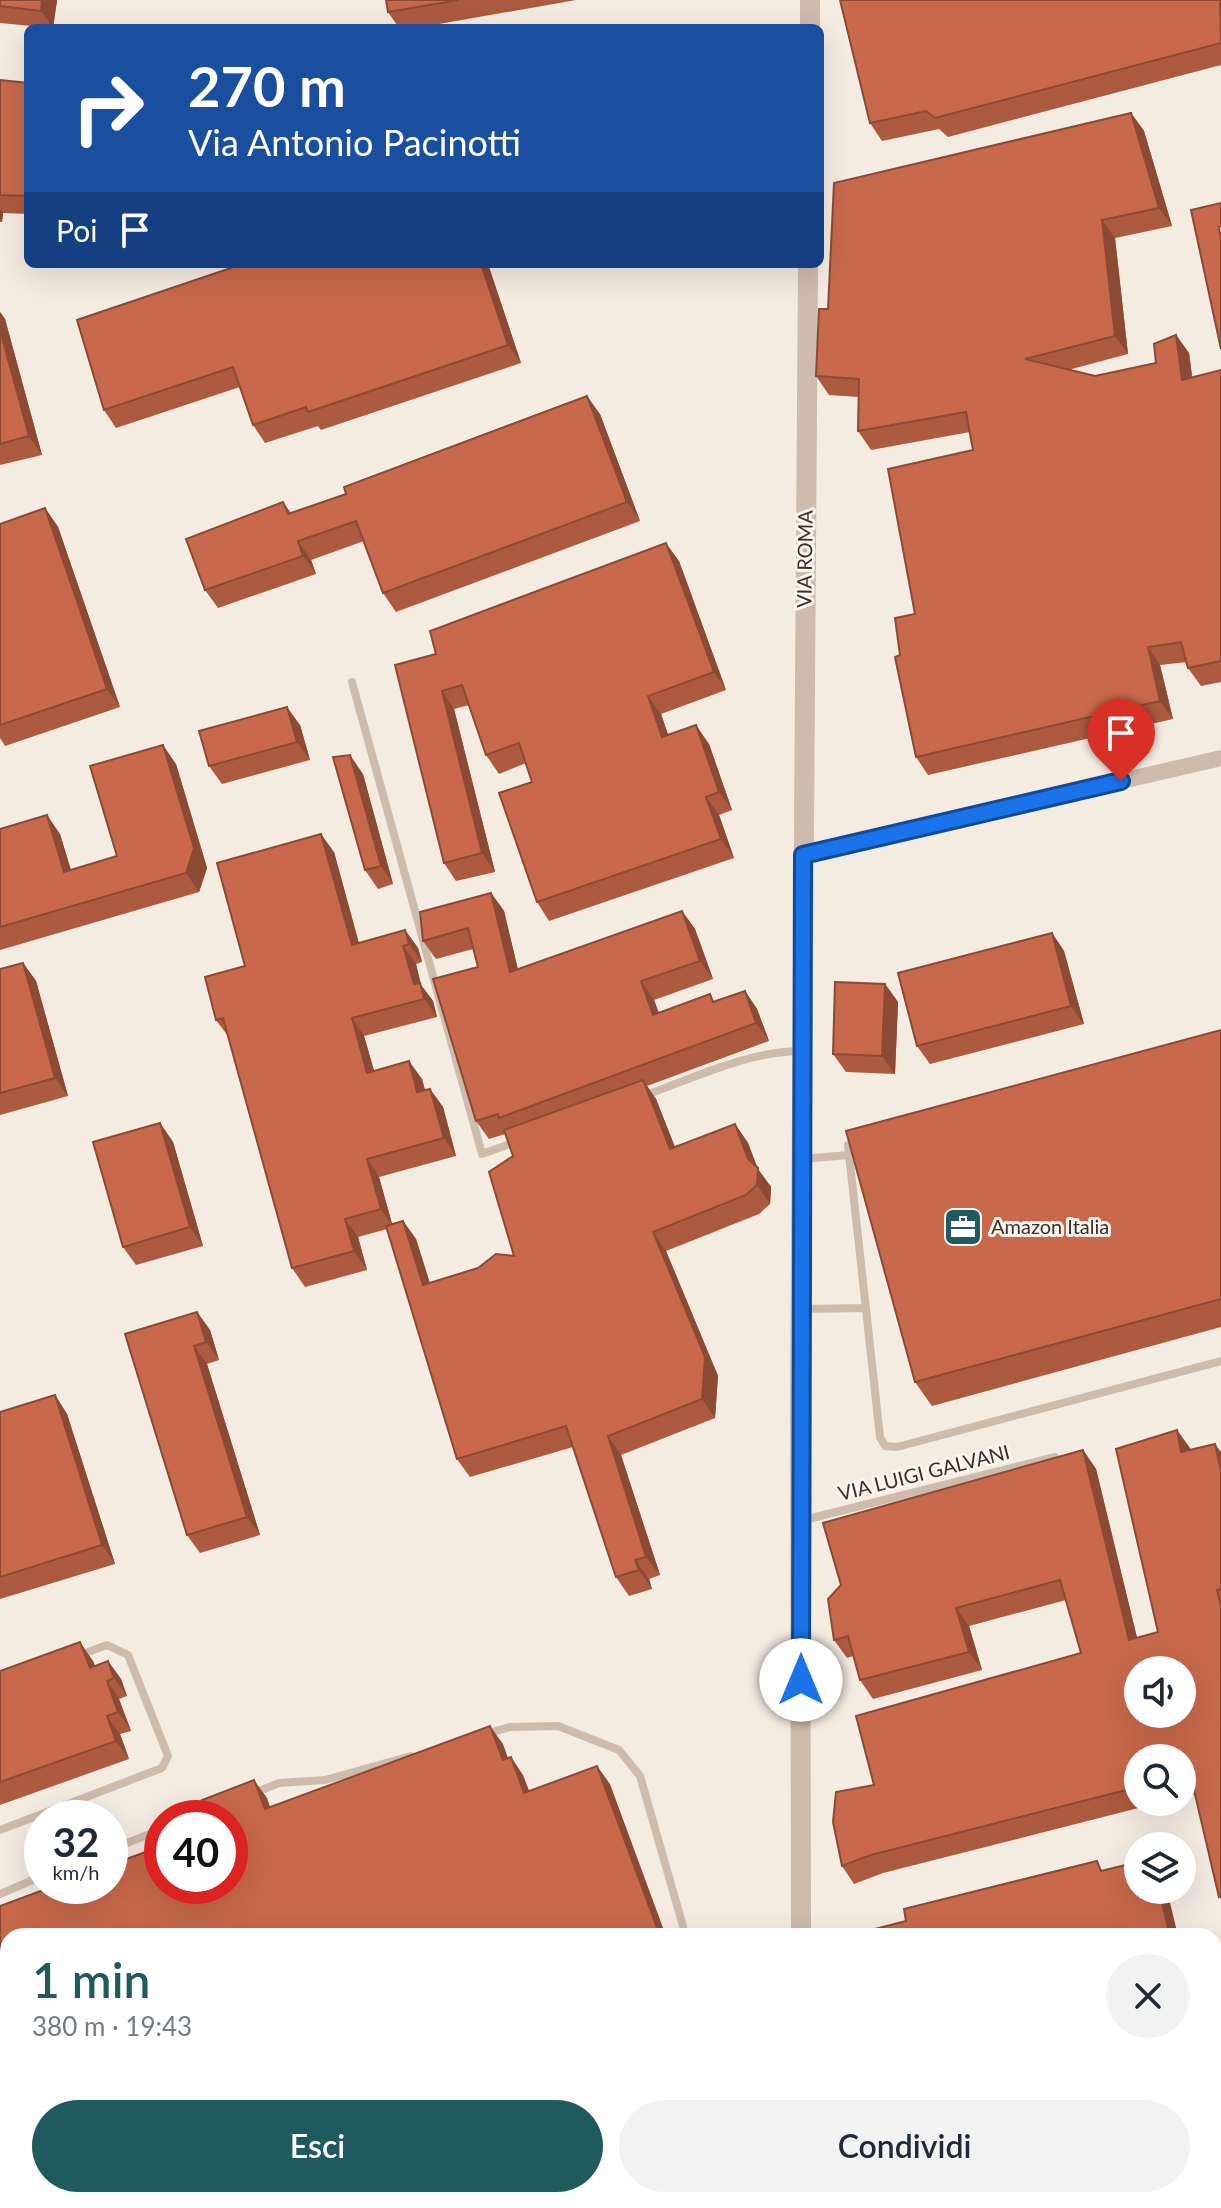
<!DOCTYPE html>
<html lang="it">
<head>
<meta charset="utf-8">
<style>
	:root { --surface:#fff; --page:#f2f2f3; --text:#1f2937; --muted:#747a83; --accent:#1f5a5e }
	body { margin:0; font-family:Lato,sans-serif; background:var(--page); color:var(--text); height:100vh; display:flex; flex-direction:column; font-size:30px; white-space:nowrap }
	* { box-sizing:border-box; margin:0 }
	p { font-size:26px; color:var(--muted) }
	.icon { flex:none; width:44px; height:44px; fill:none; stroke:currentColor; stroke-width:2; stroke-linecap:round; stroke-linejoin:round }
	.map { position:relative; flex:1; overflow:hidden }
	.panel { position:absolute; left:0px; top:1928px; width:1222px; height:280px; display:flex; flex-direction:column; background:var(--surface); border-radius:24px 24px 0 0; box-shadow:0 8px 32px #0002 }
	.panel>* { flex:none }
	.guide { position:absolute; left:24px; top:24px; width:800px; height:244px; border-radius:12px; box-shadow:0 8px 32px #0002; background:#1a4fa0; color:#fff; overflow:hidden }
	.controls { position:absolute; left:1124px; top:1656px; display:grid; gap:16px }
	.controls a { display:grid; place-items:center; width:72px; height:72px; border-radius:50%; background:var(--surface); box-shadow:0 8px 32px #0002; font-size:40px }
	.speed { position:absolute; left:24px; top:1800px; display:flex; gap:16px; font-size:40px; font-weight:700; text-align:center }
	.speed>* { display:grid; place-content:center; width:104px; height:104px; border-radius:50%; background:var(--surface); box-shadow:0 8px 32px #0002; line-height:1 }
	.speed small { font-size:20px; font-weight:400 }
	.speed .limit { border:12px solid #d22; background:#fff; color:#111 }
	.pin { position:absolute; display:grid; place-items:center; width:68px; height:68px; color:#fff; margin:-82px -34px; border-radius:50% 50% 50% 0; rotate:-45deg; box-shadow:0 0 8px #0007 }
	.pin .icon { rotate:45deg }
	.me { position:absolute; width:88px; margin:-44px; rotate:0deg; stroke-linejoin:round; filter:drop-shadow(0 0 6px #0008) }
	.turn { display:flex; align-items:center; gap:28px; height:168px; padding:0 32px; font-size:36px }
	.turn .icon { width:104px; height:104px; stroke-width:2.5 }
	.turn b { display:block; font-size:56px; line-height:68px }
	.then { display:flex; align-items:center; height:76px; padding:0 32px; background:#0003; gap:16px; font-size:30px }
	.round { display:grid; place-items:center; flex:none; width:84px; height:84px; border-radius:42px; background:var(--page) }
	.overview { display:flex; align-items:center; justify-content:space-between; height:136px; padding:0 32px }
	h1 { font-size:48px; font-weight:600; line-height:60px; color:var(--accent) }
	.action { display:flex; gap:16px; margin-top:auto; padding:16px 32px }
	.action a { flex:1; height:92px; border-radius:48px; background:var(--accent); color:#fff; font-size:32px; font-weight:600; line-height:92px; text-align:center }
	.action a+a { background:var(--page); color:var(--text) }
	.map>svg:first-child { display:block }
</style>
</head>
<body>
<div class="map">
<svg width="1221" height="2208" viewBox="0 0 1221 2208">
	<rect width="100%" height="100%" fill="#f4ebe1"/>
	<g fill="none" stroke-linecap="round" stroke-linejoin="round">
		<path stroke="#cdbbac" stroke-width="8" d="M352,682L482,1154L518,1141
			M643,1096C694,1078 748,1051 802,1051
			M859,1142L848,1145L880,1437L885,1446L897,1447L1221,1361
			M802,1159L849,1155
			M803,1309L866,1308
			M800,1521L1055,1457
			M485,1734L510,1727L558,1726L619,1750L640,1776L683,1926
			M254,1793L279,1783L325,1780L411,1756
			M190,1818L215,1808
			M0,1830L162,1768L168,1756L128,1655L107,1645L77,1656
			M110,1850L162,1829
			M0,1894L42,1876
			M0,2006L8,2028
			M71,2200L74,2208
			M487,2208L494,2200
			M899,2208L900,2200"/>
		<path stroke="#cdbbac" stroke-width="16" d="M803,855L1221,758
			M723,2208L740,2200"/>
		<path stroke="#cdbbac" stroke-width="20" d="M810,28V0
			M801,1936L800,1393L808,264
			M802,2200V2208"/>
	</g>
	<path fill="#ac5a40" d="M0,0H57L53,28L0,23Z
		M386,0H576L416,28H399L388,12Z
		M1221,0V65L948,137L939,129L882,141L870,123Z
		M0,80L28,83V214L3,213L2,222H0Z
		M1131,113L1144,131L1172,226L1115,238L1128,354L1068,370L1095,376L1156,363L1176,335L1189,353L1192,377L1221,370V682L1201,686L1188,668L1187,662L1160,665L1173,719L928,775L916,757L900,655L973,450L970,432L871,450L858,431L859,397L829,395L816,376L828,309Z
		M488,264L521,363L321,430L318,426L265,443L253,425L240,387L116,428L104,410Z
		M0,312L5,319L42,455L0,465Z
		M600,414L640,521L396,612L383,593L364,541L311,560L316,574L218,608L205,590L283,502L291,513Z
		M45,508L58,527L120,707L5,746L0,738V524Z
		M679,561L726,690L661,714L668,735L709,744L732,810L719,815L734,858L549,921L537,902L532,782L526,763L499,774L486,755L469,705L454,709L495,872L456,881L444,863L436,654Z
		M300,725L310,760L222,784L209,766Z
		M176,764L207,868L199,892L0,950V829L60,834L71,870L117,856Z
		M363,774L393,884L378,889L365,870Z
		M334,852L359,943L405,930L418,948L422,962L416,964L421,985L433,1001L437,1017L364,1036L374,1071L422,1079L425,1090L430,1089L443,1107L456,1156L379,1177L392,1224L403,1221L416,1239L430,1283L514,1256L513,1156L505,1134L489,1139L476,1121L478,967L473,949L436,959L423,941L491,893L504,911L518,970L682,911L695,929L713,979L654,1000L659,1013L715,1001L745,991L757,1009L769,1041L647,1086L656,1099L675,1147L735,1124L748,1143L757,1168L771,1187L770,1204L759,1214L666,1251L718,1376L715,1418L621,1455L660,1575L649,1579L652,1589L629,1596L616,1577L573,1447L470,1477L457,1459L387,1229L358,1237L367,1270L305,1287L292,1268L228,1036L216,1020L245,966Z
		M1052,933L1064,951L1084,1024L930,1064L917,1046Z
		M23,963L36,981L68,1096L0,1115V969Z
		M885,984L898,1002L895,1074L846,1072L833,1054Z
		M1221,1030V1327L932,1406L915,1382Z
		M160,1123L173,1142L203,1246L136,1265L123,1247Z
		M197,1312L210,1330L219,1360L207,1364L260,1535L200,1553L187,1535L125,1334Z
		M55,1395L67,1414L115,1564L0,1599V1412Z
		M1177,1430L1190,1450L1221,1452V1899L1219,1897L1195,1794L1182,1797V1758H1138V1802H1162L883,1873L854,1884L842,1866L874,1785L1081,1653L1066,1600L969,1626L982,1670L873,1699L860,1680L853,1656L847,1658L834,1640L1083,1450L1096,1469L1137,1638L1158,1632Z
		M93,1661L95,1666L108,1661L121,1679L127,1696L119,1699L131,1731L120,1734L129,1759L0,1805V1671Z
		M92,2200H370L349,2208H95Z
		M550,2200H592L595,2208H554Z
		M946,2200H1147L1148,2202L1125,2208H949Z"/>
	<path fill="#8c4a34" d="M42,0H57L53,28L41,11Z
		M1131,113L1144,131L1172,226L1159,208Z
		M0,209L3,213L2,222L0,219Z
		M1102,220L1115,238L1128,354L1115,336Z
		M481,264H488L521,363L508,345Z
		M0,312L5,319L42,455L29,436L0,330Z
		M1176,335L1189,353L1195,398L1182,380Z
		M587,396L600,414L640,521L627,502Z
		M45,508L58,527L120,707L107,689Z
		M298,541L311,560L316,574L303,556Z
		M666,543L679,561L726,690L714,672Z
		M1148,647L1160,665L1173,719L1160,701Z
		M442,691L454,709L495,872L482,853Z
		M648,696L661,714L675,755L662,737Z
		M287,707L300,725L310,760L297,742Z
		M696,725L709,744L732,810L719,792Z
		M163,745L176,764L207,868L199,892L186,873Z
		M350,755L363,774L393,884L381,866Z
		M706,797L719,815L734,858L721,839Z
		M47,815L60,834L77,891L64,872Z
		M321,834L334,852L364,963L352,945Z
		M491,893L504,911L523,991L510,972Z
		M682,911L695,929L713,979L700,961Z
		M405,930L418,948L422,962L409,944Z
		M1052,933L1064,951L1084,1024L1071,1006Z
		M403,946L416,964L421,985L433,1001L437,1017L414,984Z
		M23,963L36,981L68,1096L55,1078Z
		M641,981L654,1000L666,1033L653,1015Z
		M885,984L898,1002L895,1074L882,1056Z
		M745,991L757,1009L769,1041L756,1023Z
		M352,1018L364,1036L380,1091L367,1073Z
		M409,1061L422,1079L430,1110L417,1092Z
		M643,1080L656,1099L683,1168L670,1149Z
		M430,1089L443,1107L456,1156L444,1138Z
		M160,1123L173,1142L203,1246L190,1227Z
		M735,1124L748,1143L758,1169L771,1187L770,1204L757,1185Z
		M367,1159L379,1177L393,1227L381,1209Z
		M345,1219L358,1237L367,1270L354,1251Z
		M403,1221L416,1239L436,1304L423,1285Z
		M653,1232L666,1251L718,1376L715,1418L702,1399Z
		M197,1312L210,1330L219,1360L206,1342Z
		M194,1346L207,1364L260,1535L247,1517Z
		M55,1395L67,1414L115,1564L102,1545Z
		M1177,1430L1190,1448L1194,1471L1181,1452Z
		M608,1436L621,1455L660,1575L646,1557Z
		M1215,1444L1221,1452V1471Z
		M1083,1450L1096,1469L1142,1658L1129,1640Z
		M635,1560L649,1579L652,1589L639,1570Z
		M956,1608L969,1626L982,1670L969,1652Z
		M80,1642L93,1661L102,1686L90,1668Z
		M108,1661L121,1679L127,1696L114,1678Z
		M107,1681L119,1699L131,1731L118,1712Z
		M107,1716L120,1734L129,1759L116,1741Z
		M490,1726L503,1744L515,1778L503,1760Z
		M511,1757L523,1775L537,1811L524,1793Z
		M597,1766L610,1784L666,1936H660Z
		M254,1780L267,1798L277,1827L265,1809Z
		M1159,1890H1167L1178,1936H1170Z
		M588,2200H592L595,2208H594Z"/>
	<path fill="#c8694b" stroke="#8c4a34" stroke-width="2" fill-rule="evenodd" d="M0,0H42L41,11L0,6Z
		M386,0H459L388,12Z
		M840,0H1220L1221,43L935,118L926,111L870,123Z
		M0,80L28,83V196L0,195Z
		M1131,113L1159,208L1102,220L1115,336L1025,359L1095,376L1156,363L1154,344L1176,335L1182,380L1221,370V661L1188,668L1181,642L1148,647L1160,701L916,757L895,657L900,655L895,618L915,614L888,469L973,450L966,412L858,431L859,379L816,376L819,309H828L834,183Z
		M1221,203V226L1219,227L1221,240V349L1191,210Z
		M230,264H481L508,345L308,412L306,407L253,425L233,367L104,410L77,320L231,268Z
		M0,330L29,436L0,444Z
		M587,396L627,502L383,593L356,521L298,541L303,556L205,590L186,539L283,502L288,514L346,494L344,487Z
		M45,508L107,689L0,725V524Z
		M666,543L714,672L648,696L662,737L696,725L719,792L706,797L721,839L537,902L499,793L532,782L519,743L486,755L462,685L442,691L482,853L444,863L395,665L436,654L430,631Z
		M287,707L297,742L209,766L199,731Z
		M163,745L194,848L186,873L0,927V829L47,815L64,872L117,856L90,766Z
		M350,755L381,866L365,870L333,757Z
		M321,834L352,945L405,930L409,944L403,946L414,984L420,983L424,999L352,1018L367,1073L409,1061L417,1092L430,1089L444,1138L367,1159L381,1209L345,1219L354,1251L292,1268L223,1018L216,1020L205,977L245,966L217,863Z
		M491,893L510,972L682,911L700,961L641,981L653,1015L710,994L713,1002L745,991L756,1023L499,1118L498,1114L476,1121L433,979L478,967L468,928L423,941L420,912Z
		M1052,933L1071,1006L917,1046L898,973Z
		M23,963L55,1078L0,1093V969Z
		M835,982L885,984L882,1056L833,1054Z
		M1221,1030V1299L915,1382L846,1131Z
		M643,1080L670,1149L735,1124L748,1159L758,1168L757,1185L746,1195L653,1232L705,1357L702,1399L608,1436L646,1557L635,1560L639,1570L616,1577L566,1426L457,1459L386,1226L403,1221L423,1285L478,1268L496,1254L514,1256L489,1172L513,1156L504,1130Z
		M160,1123L190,1227L123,1247L93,1142Z
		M197,1312L206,1342L194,1346L247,1517L187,1535L125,1334Z
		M55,1395L102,1545L0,1577V1412Z
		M1177,1430L1181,1452L1215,1444L1221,1471V1589L1217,1590L1221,1607V1896L1219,1897L1190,1773L1182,1775V1758H1138V1787L871,1855L842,1866L833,1822L836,1792L874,1785L856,1716L1081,1653L1060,1580L956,1608L969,1652L860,1680L848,1636L834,1640L828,1599L841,1585L823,1523L1083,1450L1129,1640L1158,1632L1116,1449ZM1138,1670H1182V1714H1138Z
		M80,1642L90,1668L108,1661L114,1678L107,1681L118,1712L107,1716L116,1741L0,1782V1671Z
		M490,1726L503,1760L511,1757L524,1793L597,1766L660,1936H8V1974L0,1953V1906L54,1886H110V1865L162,1846V1886H230V1818H209L202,1800L254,1780L265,1809Z
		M1097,1861L1101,1871L1138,1862V1890H1159L1170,1936H848L906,1921L904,1909Z
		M1221,2007V2208H1184L1181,2200H1214V2010Z
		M92,2200H308L286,2208H95Z
		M550,2200H567L552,2205Z
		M946,2200H1083L1085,2208H949Z"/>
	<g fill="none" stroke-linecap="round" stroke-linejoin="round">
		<defs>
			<path id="route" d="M801,1680L803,855L1121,781"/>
		</defs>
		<use href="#route" stroke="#114b97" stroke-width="20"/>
		<use href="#route" stroke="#1a73e8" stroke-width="14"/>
	</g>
	<defs>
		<symbol id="office-square" viewBox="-11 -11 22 22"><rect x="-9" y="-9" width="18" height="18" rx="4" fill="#1f5a5e" stroke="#fbf5ee"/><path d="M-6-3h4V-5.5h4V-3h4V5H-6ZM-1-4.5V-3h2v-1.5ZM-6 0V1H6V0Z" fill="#fff"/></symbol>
	</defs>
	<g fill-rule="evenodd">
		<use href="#office-square" x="941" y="1205" width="44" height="44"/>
	</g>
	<g text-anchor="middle" stroke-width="6" stroke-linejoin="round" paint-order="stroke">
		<g font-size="20" fill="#3b302b" stroke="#fbf5ee">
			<text transform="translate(805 559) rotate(-89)" y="7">VIA ROMA</text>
			<text transform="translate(924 1473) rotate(-14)" y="7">VIA LUIGI GALVANI</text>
		</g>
		<g font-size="20" fill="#3b302b" stroke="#fbf5ee" text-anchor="start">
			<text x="991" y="1234">Amazon Italia</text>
		</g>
	</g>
</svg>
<div class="controls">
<a><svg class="icon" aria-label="sound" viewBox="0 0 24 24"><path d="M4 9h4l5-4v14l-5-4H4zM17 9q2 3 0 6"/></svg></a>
<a><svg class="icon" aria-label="search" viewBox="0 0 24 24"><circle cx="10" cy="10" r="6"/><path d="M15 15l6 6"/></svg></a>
<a><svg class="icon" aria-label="layers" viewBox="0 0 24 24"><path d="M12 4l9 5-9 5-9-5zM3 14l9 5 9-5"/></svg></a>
</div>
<div class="speed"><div>32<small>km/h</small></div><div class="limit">40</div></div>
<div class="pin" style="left:1121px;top:781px;background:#d93025"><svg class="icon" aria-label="arrive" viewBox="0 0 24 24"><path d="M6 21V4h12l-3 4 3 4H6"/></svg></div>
<svg class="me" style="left:801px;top:1680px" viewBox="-20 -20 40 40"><circle r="19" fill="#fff"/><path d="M0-13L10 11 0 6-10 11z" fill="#1a73e8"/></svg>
<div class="guide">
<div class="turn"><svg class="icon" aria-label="right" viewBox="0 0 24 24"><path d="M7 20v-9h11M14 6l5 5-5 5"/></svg><div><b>270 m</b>Via Antonio Pacinotti</div></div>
<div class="then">Poi<svg class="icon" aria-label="arrive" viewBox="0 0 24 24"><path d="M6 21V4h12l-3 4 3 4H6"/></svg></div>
</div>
<section class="panel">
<div class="overview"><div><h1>1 min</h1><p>380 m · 19:43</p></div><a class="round"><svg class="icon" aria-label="close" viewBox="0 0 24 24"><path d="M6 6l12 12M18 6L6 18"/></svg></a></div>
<div class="action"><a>Esci</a><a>Condividi</a></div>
</section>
</div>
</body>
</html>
